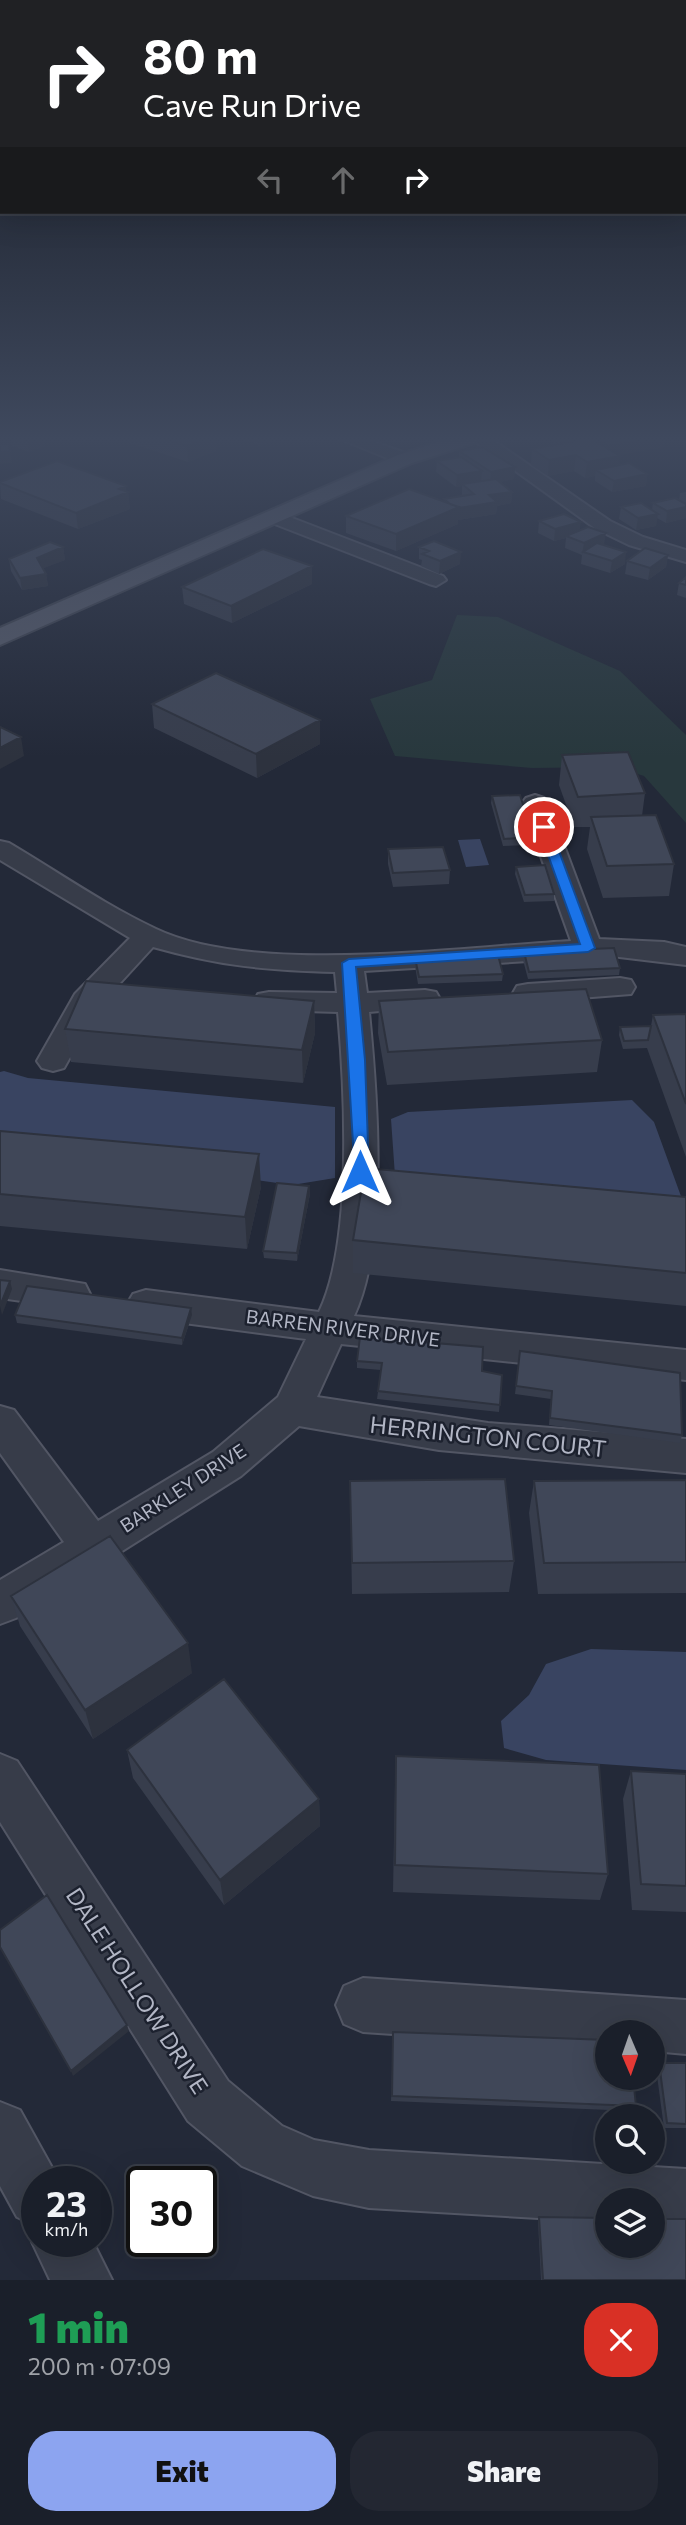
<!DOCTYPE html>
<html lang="en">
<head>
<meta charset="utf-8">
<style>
	:root { --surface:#1a1f2a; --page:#232732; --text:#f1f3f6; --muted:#9fa2a8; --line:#383d47; --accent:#8ca4f0 }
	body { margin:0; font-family:Commissioner,sans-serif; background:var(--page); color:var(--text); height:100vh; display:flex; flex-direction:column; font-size:26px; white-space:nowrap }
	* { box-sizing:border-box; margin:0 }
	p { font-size:23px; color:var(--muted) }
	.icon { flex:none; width:38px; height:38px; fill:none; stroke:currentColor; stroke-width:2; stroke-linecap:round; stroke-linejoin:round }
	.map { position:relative; height:2280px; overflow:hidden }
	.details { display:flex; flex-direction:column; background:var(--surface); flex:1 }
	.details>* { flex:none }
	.banner { position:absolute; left:0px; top:0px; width:686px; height:214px; box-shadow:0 7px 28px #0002,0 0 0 2px var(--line); background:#202124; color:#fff; overflow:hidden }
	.needle { width:46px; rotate:178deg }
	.fabs { position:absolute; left:595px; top:2020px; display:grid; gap:14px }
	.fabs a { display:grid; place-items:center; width:70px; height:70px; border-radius:50%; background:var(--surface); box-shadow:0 7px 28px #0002,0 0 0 2px var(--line); font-size:35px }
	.speed { position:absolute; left:21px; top:2166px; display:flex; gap:14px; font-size:35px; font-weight:700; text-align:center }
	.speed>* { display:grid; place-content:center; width:91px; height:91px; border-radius:50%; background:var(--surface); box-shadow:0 7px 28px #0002,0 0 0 2px var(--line); line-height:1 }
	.speed small { font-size:18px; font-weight:400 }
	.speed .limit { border:4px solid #111; border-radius:10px; background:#fff; color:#111 }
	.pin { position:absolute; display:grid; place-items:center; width:60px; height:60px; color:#fff; margin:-30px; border:4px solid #fff; border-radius:50%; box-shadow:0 2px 7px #0007 }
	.me { position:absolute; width:77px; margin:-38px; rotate:0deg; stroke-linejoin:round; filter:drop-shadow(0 0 5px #0008) }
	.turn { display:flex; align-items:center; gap:24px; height:147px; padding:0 28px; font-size:32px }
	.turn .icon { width:91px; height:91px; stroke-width:2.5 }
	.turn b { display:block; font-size:49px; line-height:60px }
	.lanes { display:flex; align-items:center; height:66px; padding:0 28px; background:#0003; justify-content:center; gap:35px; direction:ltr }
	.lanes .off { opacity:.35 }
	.round { display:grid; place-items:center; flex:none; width:74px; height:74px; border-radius:28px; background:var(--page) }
	.summary { display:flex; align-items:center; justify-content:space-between; height:119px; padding:0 28px }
	h1 { font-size:42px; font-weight:800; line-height:52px; color:#1e9e55 }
	.action { display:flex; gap:14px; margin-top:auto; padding:14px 28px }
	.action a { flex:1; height:80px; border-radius:28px; background:var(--accent); color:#111; font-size:28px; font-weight:800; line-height:80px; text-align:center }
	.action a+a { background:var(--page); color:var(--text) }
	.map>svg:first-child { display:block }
</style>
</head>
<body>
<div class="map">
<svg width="686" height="2280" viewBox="0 0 686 2280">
	<rect width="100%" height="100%" fill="#232938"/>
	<path fill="#28383d" d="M457,615L498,617L620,671L686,735V823L644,776L616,767L532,768L395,756L370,699L432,680Z"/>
	<path fill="#394461" d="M480,839L489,865L466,867L458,840Z
		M4,1071L28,1078L335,1107V1178L292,1185L0,1144V1072Z
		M632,1100L654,1122L686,1210L395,1176L391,1119L408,1112Z
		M591,1649L686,1652V1770L546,1760L504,1748L501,1721L529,1695L546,1664Z"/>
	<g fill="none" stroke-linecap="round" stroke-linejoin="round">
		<defs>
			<path id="minor" d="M338,438H363L411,455L414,459L405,464L399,463Z
				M470,438H490L610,521L643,537L686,550V562L629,545L596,529Z
				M274,511L443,576L446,580L436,586L429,584L267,521L265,517Z
				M535,795L544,798L548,803L599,939L664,942L686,947V965L611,956L364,971L367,993L425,990L436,992L440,999L436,1006L369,1012C377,1094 389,1241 354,1316L686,1350V1380L341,1344L317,1397L488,1423L686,1439V1473L439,1450L299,1426L241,1476L16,1618L0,1624V1580L64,1542L0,1453V1406L14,1410L98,1521L213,1452L278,1397L306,1339L146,1318L133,1314L127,1304L133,1294L146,1290L319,1312C353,1242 345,1091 338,1012L269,1010L258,1008L254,1001L258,994L269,992L337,993L335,972C266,970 220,966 153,947L99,1006L64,1068L53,1071L42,1068L37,1061L75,994L130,938L0,860V841L9,843C58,872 105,905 156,929C254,976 461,947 571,941L522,803L526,798Z
				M620,978L631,980L635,987L631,994L528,1002L517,1000L513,993L517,986L528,984Z
				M0,1270L85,1284L90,1294L85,1304L72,1308L0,1298Z
				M0,1754L17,1761L228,2081L282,2126L314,2140L369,2150L686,2169V2227L653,2225V2200H607V2222L369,2208L313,2196L242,2166L188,2121L0,1822Z
				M363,1978L686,2000V2054L653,2051V2032H607V2048L363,2032L344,2024L336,2005L344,1986Z
				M0,2102L20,2110L60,2182H37V2226L17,2217L0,2186Z
				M37,2230V2242H93L112,2280H50L32,2242Z"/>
			<path id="major" d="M451,438H480L477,442L412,463L0,645V628L398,455Z"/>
		</defs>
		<use href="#minor" stroke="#525664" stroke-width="4"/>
		<use href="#major" stroke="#404552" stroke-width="4"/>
		<use href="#minor" fill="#373c49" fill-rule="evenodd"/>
		<use href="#major" fill="#555a69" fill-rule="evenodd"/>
	</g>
	<path fill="#373d4c" d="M11,438H44L45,446L29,452L12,446Z
		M127,438H215L216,451L188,462L127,442Z
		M245,438H282L260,446L245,440Z
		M552,438H665L664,447L618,455V465L647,474L646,486L612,492L595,481V476L585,478L574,471L548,476L531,465L532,449L554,445L551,443Z
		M459,451L515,467L514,479L499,482L512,492L511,503L497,506L496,514L458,520V524L396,551L346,533V516L444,501V499L462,496V486L456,487L436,472L437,461L459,457Z
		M0,482L126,486V491L128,492L130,509L78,529L1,499Z
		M686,492V518L666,523L657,518L656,526L636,530L619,519L621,507L652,510L653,503L679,500L680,493Z
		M539,521L580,530L604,545L625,564L610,573L581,564L582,555L565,548L566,538L554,541L538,533Z
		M63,547L65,560L43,568L46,574L48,586L22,590L11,571L9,559Z
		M419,547L460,564L439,574L421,566L422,560L419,559Z
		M668,555L666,567L648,580L625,574L627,561Z
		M312,566V584L232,623L184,604L182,587Z
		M686,577V598L677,595L679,583Z
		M152,704L320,744L257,778L154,728Z
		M562,755L645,793L642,816L674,864L669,896L603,898L587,849L590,827H574L559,785Z
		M492,796L533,837V845L503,846L491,803Z
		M388,849L450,870L449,884L393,887L388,864Z
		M516,867L554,894V901L524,902L515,874Z
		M524,952L620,968L619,975L528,979L523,960Z
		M415,958L503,974L502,981L418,984L415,966Z
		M314,1001L315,1033L303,1083L71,1062L65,1029Z
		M379,1001L602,1040L597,1072L387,1085L378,1033Z
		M686,1014V1157L647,1048L623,1049L619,1035L620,1027L651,1026L653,1015Z
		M0,1131L261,1187L247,1249L0,1226Z
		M309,1186L310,1194L297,1261L264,1258L263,1251Z
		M686,1197V1306L353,1273V1240Z
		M191,1308L192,1315L182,1345L17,1323L15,1315Z
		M520,1351L682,1435L680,1443L549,1425L551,1399L515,1394Z
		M357,1361L482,1371L502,1375L499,1412L377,1399L381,1370L357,1368Z
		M686,1480V1593L538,1594L529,1513L534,1481Z
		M350,1481L514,1561L509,1592L352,1594Z
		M11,1596L192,1673L93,1739L20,1626Z
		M127,1750L319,1799L320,1826L224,1905L133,1778Z
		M396,1756L608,1874L600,1900L393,1892L395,1784Z
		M631,1771L686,1774V1912L632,1910L623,1799Z
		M393,2032L636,2106L633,2111L391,2101Z
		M659,2063H686V2128H664L656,2068Z
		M539,2217L686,2280H541L538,2221Z"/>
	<path fill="#2d323e" d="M36,438H44L45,446L29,452L27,441Z
		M209,438H215L216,451L188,462L187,446Z
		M260,438H282L260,446Z
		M654,438H665L664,447L607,457L608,446Z
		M10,451L12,463L0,464V452Z
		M576,455L574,471L548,476L549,460Z
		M620,456L618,472L596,470L595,476L585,478L587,462Z
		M515,467L514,479L490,484L491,472Z
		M482,471L481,483L462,484V486L456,487L457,475Z
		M647,474L646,486L612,492L614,481Z
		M126,486V493L128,492L130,509L78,529L76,513Z
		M512,492L511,503L497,506L496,514L458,520V524L396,551V534L459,507L489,495Z
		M686,507V518L666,523L667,511Z
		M658,514L656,526L636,530L638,518Z
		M581,522L579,534L566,536V538L554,541L555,529Z
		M606,533L604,545L583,552L582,555L584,543Z
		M63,547L65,560L39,570L37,558Z
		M461,552L460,564L439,574L440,561Z
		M626,552L625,564L610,573L612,561Z
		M668,555L666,567L648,580L650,568Z
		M312,566V584L232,623L231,606Z
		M46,574L48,586L22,590L20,578Z
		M320,720V744L257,778L256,754Z
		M21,737L24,756L0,769V748Z
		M314,1001L315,1033L303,1083L302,1050Z
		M259,1154L261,1187L247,1249L245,1217Z
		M309,1186L310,1194L297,1261V1253Z
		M10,1281L12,1289L2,1315L0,1306Z
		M191,1308L192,1315L182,1345V1338Z
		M188,1643L192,1673L93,1739L85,1710Z
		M319,1799L320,1826L224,1905L220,1880Z
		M127,2025L129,2031L73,2076L71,2071Z"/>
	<path fill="#404758" stroke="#2d323e" stroke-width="2" d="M19,438H36L27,441Z
		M161,438H209L187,446Z
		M570,438H590L620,456L587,462L576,455L549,460L532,449L575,441Z
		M596,438H654L608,446Z
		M0,444H9L10,451L0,452Z
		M482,447L515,467L491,472L459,451Z
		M461,457L482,471L457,475L437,461Z
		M57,461L126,486L119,489L128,492L76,513L0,483V482Z
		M629,463L647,474L614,481L596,470Z
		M496,479L512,492L489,495L497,502L459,508V507L450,504L444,499L474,494L462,484Z
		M409,489L459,507L396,534L346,516Z
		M675,498L686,504V507L667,511L653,503Z
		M641,503L658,514L638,518L621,507Z
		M564,514L581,522L555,529L539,521Z
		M588,527L606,533L584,543L566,536Z
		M434,541L461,552L440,561L422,554L429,551L419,547Z
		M50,542L63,547L37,558L46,574L20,578L9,559Z
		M597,543L626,552L612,561L583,552Z
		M645,548L668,555L650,568L627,561Z
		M263,549L312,566L231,606L182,587Z
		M686,577V585L679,583Z
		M216,673L320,720L256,754L152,704Z
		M0,727L21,737L0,748Z
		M628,752L645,793L578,797L562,755Z
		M520,795L533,837L504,839L492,796Z
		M656,815L674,864L607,866L591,817Z
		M443,847L450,870L393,873L388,849Z
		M545,865L554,894L525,895L516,867Z
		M614,948L620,968L529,972L524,952Z
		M498,955L503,974L419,977L415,958Z
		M86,981L314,1001L302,1050L65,1029Z
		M586,989L602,1040L388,1052L379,1001Z
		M686,1014V1104L653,1015Z
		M651,1026L648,1040L624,1041L620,1027Z
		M0,1131L259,1154L245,1217L0,1194Z
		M365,1168L686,1197V1273L353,1240Z
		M277,1183L309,1186L297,1253L263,1251Z
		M0,1280L10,1281L0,1306Z
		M27,1286L191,1308L182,1338L15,1315Z
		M360,1337L483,1347L482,1371L502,1375L500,1405L378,1391L382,1363L357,1361Z
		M520,1351L680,1373L682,1435L550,1418L552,1391L516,1386Z
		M505,1479L514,1561L352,1563L350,1481Z
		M686,1480V1562L544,1563L534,1481Z
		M110,1536L188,1643L85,1710L11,1596Z
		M224,1679L319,1799L220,1880L127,1750Z
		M396,1756L599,1765L608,1874L395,1865Z
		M631,1771L686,1774V1886L641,1884Z
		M47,1895L127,2025L71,2071L0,1947V1930Z
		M393,2032L607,2040V2077H633L636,2106L392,2096Z
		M659,2063H686V2124L667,2123Z
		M539,2217L607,2218V2245H653V2219H686V2280H543Z"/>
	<linearGradient id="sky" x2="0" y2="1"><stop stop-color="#13171f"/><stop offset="0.58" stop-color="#3f495e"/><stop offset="1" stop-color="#3f495e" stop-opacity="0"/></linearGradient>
	<rect width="686" height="757" fill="url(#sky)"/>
	<path fill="#1a73e8" stroke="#114b97" stroke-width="2" d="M544,823L550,827L595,948L588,952L356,967L365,1060L369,1172L360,1177L355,1176L342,963L349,959L580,944L538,827Z"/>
	<g text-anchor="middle" stroke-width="5" stroke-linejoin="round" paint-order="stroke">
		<g font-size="19" fill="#b2b6c5" stroke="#1c212e">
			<text transform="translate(343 1328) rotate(7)" y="7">BARREN RIVER DRIVE</text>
			<text transform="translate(183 1488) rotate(-33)" y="7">BARKLEY DRIVE</text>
		</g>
		<g font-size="23" fill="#b2b6c5" stroke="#1c212e">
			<text transform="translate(488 1437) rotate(6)" y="8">HERRINGTON COURT</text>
			<text transform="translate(137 1991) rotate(57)" y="8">DALE HOLLOW DRIVE</text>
		</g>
	</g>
</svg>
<div class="fabs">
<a><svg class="needle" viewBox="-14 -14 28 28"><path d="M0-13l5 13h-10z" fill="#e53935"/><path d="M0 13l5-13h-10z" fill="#9fa2a8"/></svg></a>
<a><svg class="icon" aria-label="search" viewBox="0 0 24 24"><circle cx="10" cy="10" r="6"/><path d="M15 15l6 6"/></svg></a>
<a><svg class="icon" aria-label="layers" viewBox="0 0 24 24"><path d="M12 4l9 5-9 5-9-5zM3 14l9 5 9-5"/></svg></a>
</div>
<div class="speed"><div>23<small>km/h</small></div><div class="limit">30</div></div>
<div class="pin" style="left:544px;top:827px;background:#d93025"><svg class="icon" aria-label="arrive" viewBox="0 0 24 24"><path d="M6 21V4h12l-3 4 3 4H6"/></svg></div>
<svg class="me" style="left:360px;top:1172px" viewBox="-20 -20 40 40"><path d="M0-17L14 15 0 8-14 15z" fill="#1a73e8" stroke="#fff" stroke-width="4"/></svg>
<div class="banner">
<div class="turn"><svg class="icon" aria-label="right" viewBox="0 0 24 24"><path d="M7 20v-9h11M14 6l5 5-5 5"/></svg><div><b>80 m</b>Cave Run Drive</div></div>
<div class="lanes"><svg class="icon off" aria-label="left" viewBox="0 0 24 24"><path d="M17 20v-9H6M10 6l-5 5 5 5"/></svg><svg class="icon off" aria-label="ahead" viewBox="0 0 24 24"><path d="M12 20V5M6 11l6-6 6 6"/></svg><svg class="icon" aria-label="right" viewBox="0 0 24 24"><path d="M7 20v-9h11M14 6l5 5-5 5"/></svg></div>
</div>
</div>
<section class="details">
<div class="summary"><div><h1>1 min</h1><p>200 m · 07:09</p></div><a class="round" style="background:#d93025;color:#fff"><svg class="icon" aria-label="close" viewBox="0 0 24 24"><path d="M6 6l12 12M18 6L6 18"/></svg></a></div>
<div class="action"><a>Exit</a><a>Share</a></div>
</section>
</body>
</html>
